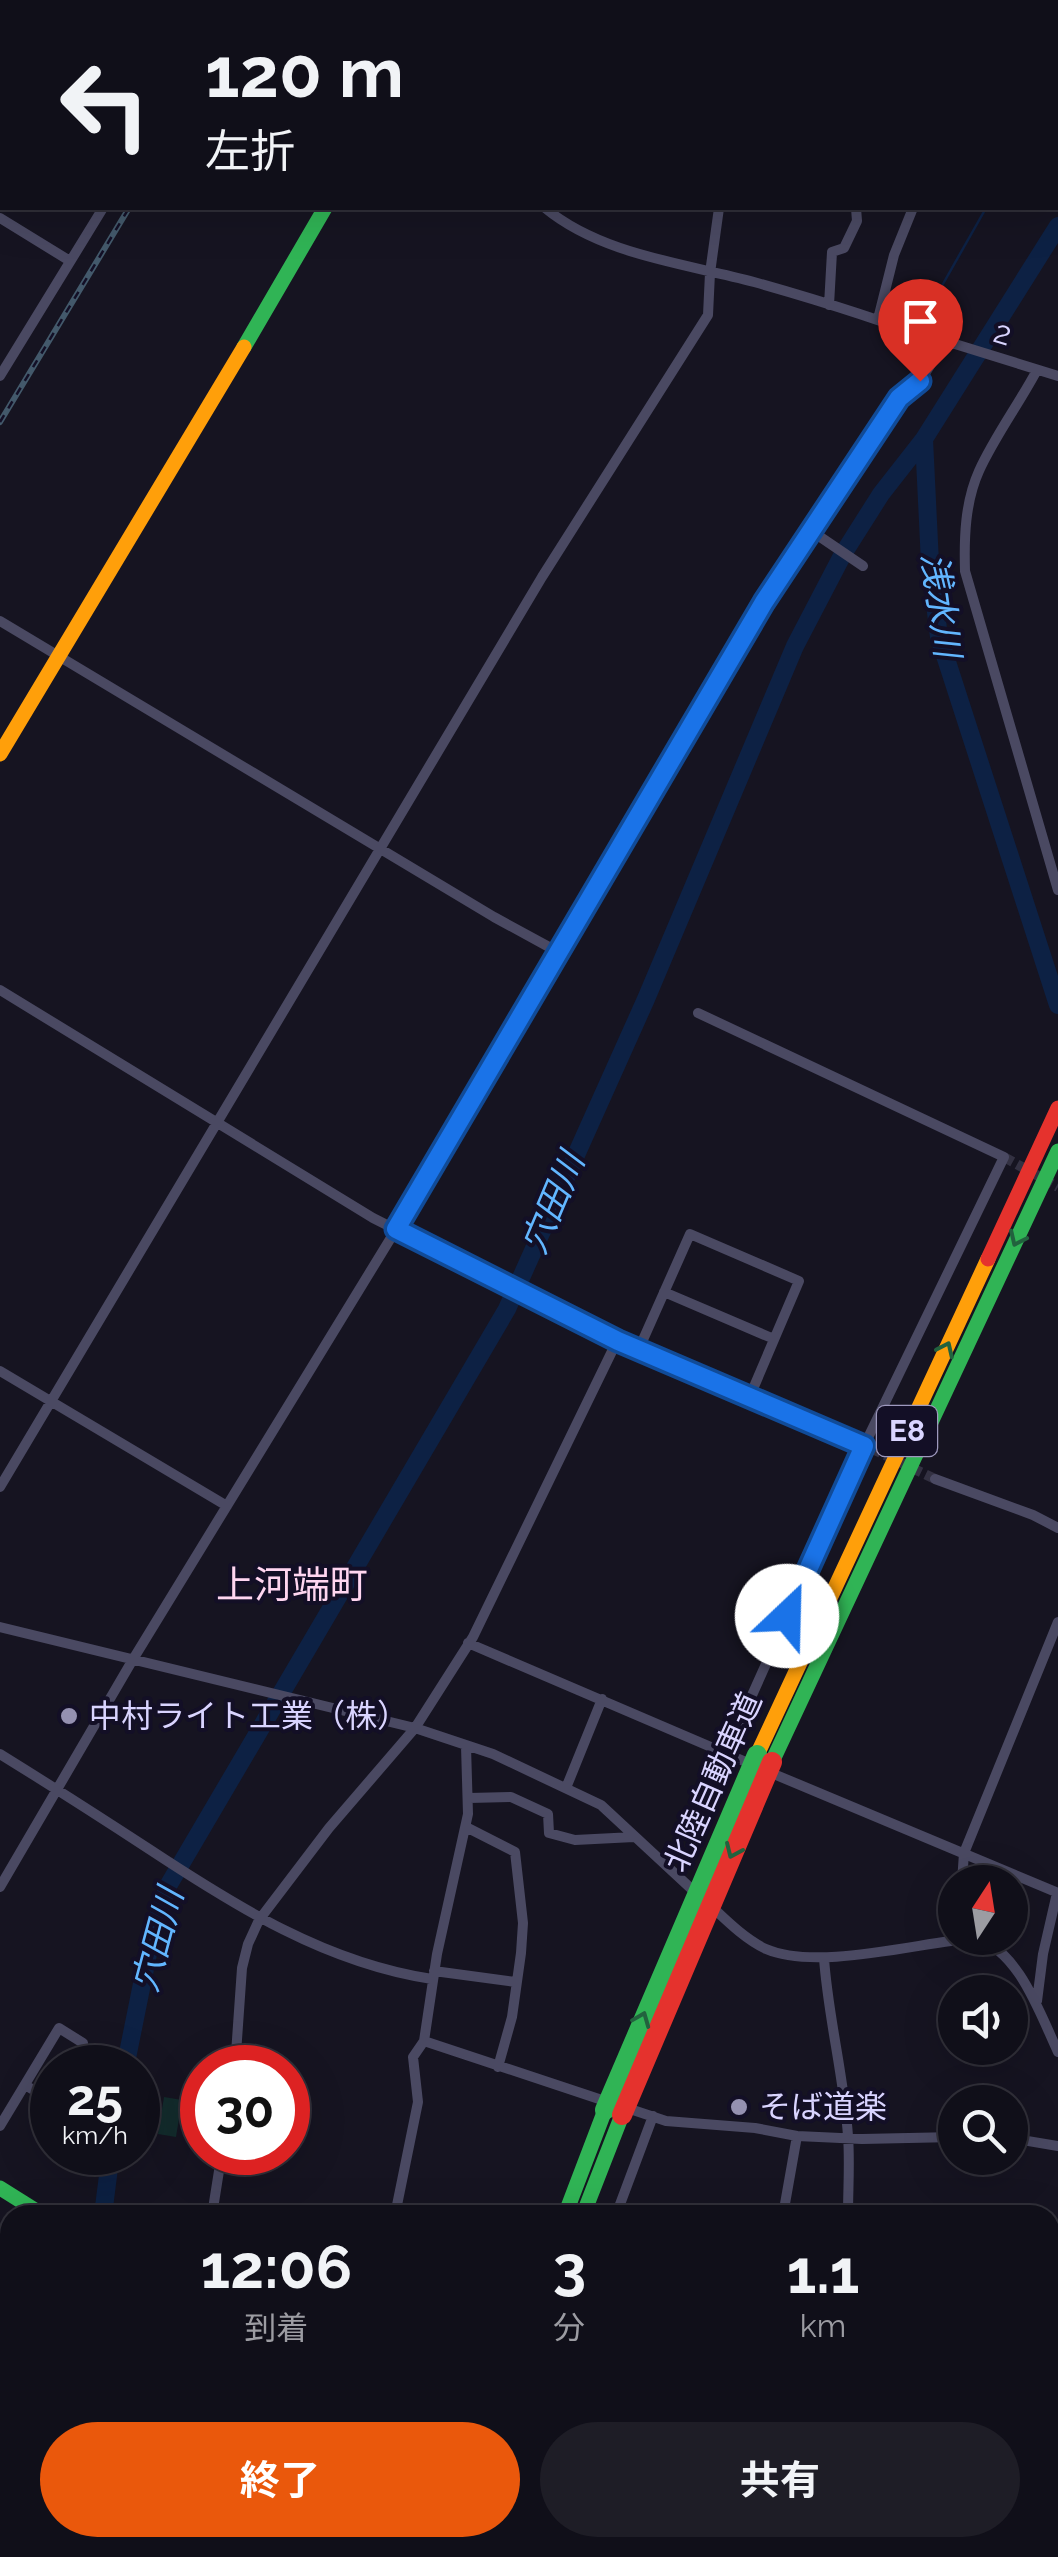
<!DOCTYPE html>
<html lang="ja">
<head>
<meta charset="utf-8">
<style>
	:root { --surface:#100f19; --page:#1e1d26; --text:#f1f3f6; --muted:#9c9ca2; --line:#302f38; --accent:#ea580c }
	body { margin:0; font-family:Raleway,"Noto Sans JP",sans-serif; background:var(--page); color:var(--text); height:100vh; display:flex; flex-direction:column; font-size:38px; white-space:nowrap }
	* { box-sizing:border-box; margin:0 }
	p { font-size:32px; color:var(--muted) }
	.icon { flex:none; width:55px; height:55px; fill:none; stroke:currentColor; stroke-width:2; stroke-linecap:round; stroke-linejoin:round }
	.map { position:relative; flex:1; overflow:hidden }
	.details { position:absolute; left:0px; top:2205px; width:1060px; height:352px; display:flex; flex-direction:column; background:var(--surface); border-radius:30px 30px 0 0; box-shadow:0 10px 40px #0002,0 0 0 2px var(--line) }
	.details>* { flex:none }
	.hud { position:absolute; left:0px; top:0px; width:1060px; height:210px; box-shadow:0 10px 40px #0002,0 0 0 2px var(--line); background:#100f19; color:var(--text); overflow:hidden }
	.needle { width:65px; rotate:12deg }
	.buttons { position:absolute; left:938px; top:1865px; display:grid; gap:20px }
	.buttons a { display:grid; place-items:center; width:90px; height:90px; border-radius:50%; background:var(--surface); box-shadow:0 10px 40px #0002,0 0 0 2px var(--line); font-size:50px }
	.speed { position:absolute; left:30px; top:2045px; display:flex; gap:20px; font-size:50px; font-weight:700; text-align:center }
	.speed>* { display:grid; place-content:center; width:130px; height:130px; border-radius:50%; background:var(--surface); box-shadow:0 10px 40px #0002,0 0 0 2px var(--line); line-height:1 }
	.speed small { font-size:25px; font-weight:400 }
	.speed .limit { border:15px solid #d22; background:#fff; color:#111 }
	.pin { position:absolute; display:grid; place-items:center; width:85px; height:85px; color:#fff; margin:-102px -42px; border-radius:50% 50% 50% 0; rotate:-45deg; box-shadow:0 0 10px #0007 }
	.pin .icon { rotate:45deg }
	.me { position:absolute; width:110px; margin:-55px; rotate:24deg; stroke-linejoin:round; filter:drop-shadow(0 0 8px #0008) }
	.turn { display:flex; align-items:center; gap:35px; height:210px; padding:0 40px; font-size:45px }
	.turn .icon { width:130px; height:130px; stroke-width:2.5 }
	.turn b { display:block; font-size:70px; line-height:85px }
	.eta { display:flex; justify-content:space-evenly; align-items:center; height:170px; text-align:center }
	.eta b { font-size:60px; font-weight:700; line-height:70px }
	.cta { display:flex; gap:20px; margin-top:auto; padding:20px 40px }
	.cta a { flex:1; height:115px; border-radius:60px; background:var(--accent); color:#fff; font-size:40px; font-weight:700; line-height:115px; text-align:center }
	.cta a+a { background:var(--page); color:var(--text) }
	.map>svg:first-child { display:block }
</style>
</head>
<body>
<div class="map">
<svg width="1058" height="2557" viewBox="0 0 1058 2557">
	<rect width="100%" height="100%" fill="#161421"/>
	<path fill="#132c2d" d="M164,2097L182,2100L176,2137L158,2134Z"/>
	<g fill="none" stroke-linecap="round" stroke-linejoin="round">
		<path stroke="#0d2144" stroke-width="2.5" d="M939,291L986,208
			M159,2548L178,2550L182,2548
			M936,2548H957
			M963,2548L1005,2552
			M1013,2552L1046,2557"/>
		<path stroke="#0d2144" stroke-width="18" d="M924,439L930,563L939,637L1058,1005
			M125,2068L151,1939L168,1886L507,1309L646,999L795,646L843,554L881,494L924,439L1058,226
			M103,2215L111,2152
			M159,2548L160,2557"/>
		<path stroke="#333142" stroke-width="10" stroke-dasharray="10 5" stroke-linecap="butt" d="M1004,1157L1058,1187
			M858,1442L935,1479"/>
		<path stroke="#4a4962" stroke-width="10" d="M217,0L220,2
			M731,0V2
			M74,2L76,0
			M599,2V0
			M884,2V0
			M977,2V0
			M1058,85V84
			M0,130L2,126
			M545,208C602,255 684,263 754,282C818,300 882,320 944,344H955L1058,376
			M0,218L70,261
			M829,305L832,252L844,248L857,221L856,208
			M878,319L894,255L913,208
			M1037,370C1019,404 995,436 979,471C965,502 964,538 965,571L1058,890
			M0,376L103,208
			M810,530L863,566
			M0,621L494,917L560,953
			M0,990L373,1218L617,1341L864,1446
			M698,1013L1004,1157L864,1446L726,1753
			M664,1292L774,1339
			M638,1351L690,1234L799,1281L750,1396
			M0,1371L227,1506
			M935,1479L1033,1515L1058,1528
			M0,1487L542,577L708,315L710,273L719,208
			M0,1627L415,1728L493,1754L601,1805L698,1895
			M468,1643L753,1765
			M0,1754C50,1785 100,1817 149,1849C237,1907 326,1963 432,1979
			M769,1772L1058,1893
			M566,1788L602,1699
			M469,1798L511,1797L548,1814L549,1833L575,1840L634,1837
			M466,1827L515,1852L523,1923L521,1953L512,2017L498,2067
			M962,1882L964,1853L1058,1622
			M0,1887L132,1661L452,1138L764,602L899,398L920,381L944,344
			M711,1906C727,1921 746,1940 766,1949C817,1971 917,1943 974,1938C1018,1948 1040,2014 1058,2052
			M824,1958C828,2017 844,2076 848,2136C850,2162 848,2189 848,2215
			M434,1971L515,1982
			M1037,2001L1043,1954L1057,1893
			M424,2041L608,2102
			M235,2068L242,1968L248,1944L259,1920L329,1828L415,1728L473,1637L617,1341
			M25,2085L52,2101
			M624,2107L666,2121L755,2128L797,2136L862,2139L955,2137
			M0,2126L59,2028L83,2043L79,2068
			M1010,2138L1058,2146
			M212,2215L222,2152
			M395,2215L418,2102L413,2057L424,2041L437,1954L468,1814L466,1746
			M616,2215L653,2116
			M783,2215L797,2136
			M500,2557L503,2548
			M621,2557L623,2548
			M827,2557L829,2548
			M1008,2557L1010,2548"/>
		<path stroke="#30b455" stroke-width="15" d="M244,347L325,208
			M772,1762L1058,1151
			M0,2188L43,2215
			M565,2215L605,2110
			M583,2215L622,2115
			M1050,2444L1058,2446
			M265,2557L291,2548
			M465,2557L468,2548"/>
		<path stroke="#ff9f0a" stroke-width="15" d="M0,754L244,347
			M757,1755L988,1259
			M111,2557L121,2548"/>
		<path stroke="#e5322d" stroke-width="15" d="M444,2L446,0
			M988,1259L1058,1108
			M446,2557L450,2548"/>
		<defs>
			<path id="rail" d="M244,2L246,0
				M0,422L129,208"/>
		</defs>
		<use href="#rail" stroke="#43596b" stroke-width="6"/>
		<use href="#rail" stroke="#130f26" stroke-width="2.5" stroke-dasharray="8" stroke-linecap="butt"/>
		<path stroke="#30b455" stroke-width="20" d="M605,2110L757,1755"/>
		<path stroke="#e5322d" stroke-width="20" d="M622,2115L772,1762"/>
	</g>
	<defs><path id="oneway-chevron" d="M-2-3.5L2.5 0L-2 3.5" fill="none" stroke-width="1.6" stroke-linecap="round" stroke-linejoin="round" transform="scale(2.5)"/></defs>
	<g stroke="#22623e">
		<use href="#oneway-chevron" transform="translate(1017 1239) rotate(115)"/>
		<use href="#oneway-chevron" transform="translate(946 1349) rotate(-65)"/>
		<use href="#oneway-chevron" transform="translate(733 1851) rotate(114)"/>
		<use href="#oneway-chevron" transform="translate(642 2019) rotate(-68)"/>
	</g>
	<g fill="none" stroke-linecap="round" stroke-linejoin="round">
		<defs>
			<path id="route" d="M787,1616L864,1446L618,1341L396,1229L764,602L899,398L920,381"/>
		</defs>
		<use href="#route" stroke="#114b97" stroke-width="25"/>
		<use href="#route" stroke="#1a73e8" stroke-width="18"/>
	</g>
	<g fill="#9591b1" stroke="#130f26" stroke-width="4">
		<circle cx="69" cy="1716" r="10"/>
		<circle cx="739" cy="2107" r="10"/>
	</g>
	<g text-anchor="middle" stroke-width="8" stroke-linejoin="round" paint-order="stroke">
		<rect fill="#130f26" stroke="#9e99be" stroke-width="2.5" x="877" y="1406" width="60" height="50" rx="8"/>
		<g font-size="30" font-weight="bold" fill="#d9d4ff">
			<text x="907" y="1441">E8</text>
		</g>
		<g font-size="32" fill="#d9d4ff" stroke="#130f26">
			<text transform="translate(1003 333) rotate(17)" y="11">2</text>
			<text transform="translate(713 1782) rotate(-66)" y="11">北陸自動車道</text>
		</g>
		<g font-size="32" fill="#d9d4ff" stroke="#130f26" text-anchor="start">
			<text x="89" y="1727">中村ライト工業（株）</text>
			<text x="759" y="2118">そば道楽</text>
		</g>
		<g font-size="35" font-style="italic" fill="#62b6ff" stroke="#130f26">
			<text transform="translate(941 605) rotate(82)" y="12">浅水川</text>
			<text transform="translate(553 1203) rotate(-67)" y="12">穴田川</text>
			<text transform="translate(158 1940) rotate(-75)" y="12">穴田川</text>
		</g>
		<g font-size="38" fill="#ffd6f0" stroke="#130f26">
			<text x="292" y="1598">上河端町</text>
		</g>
	</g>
</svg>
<div class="buttons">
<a><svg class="needle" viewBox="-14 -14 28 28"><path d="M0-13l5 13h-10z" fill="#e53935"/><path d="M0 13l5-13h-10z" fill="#9c9ca2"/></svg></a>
<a><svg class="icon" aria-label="sound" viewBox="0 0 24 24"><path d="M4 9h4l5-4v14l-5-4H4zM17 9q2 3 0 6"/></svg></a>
<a><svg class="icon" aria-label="search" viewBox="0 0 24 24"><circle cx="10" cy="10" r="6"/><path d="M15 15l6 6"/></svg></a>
</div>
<div class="speed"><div>25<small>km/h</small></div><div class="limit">30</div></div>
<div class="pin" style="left:920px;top:381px;background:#d93025"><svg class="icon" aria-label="arrive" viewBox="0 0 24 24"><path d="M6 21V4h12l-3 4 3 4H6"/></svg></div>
<svg class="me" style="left:787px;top:1616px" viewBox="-20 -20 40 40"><circle r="19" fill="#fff"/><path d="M0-13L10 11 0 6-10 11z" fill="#1a73e8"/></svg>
<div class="hud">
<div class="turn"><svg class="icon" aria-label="left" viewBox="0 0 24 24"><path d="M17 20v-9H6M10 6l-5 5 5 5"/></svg><div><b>120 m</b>左折</div></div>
</div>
<section class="details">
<div class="eta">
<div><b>12:06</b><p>到着</p></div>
<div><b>3</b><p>分</p></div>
<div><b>1.1</b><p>km</p></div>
</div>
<div class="cta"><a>終了</a><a>共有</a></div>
</section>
</div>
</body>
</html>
